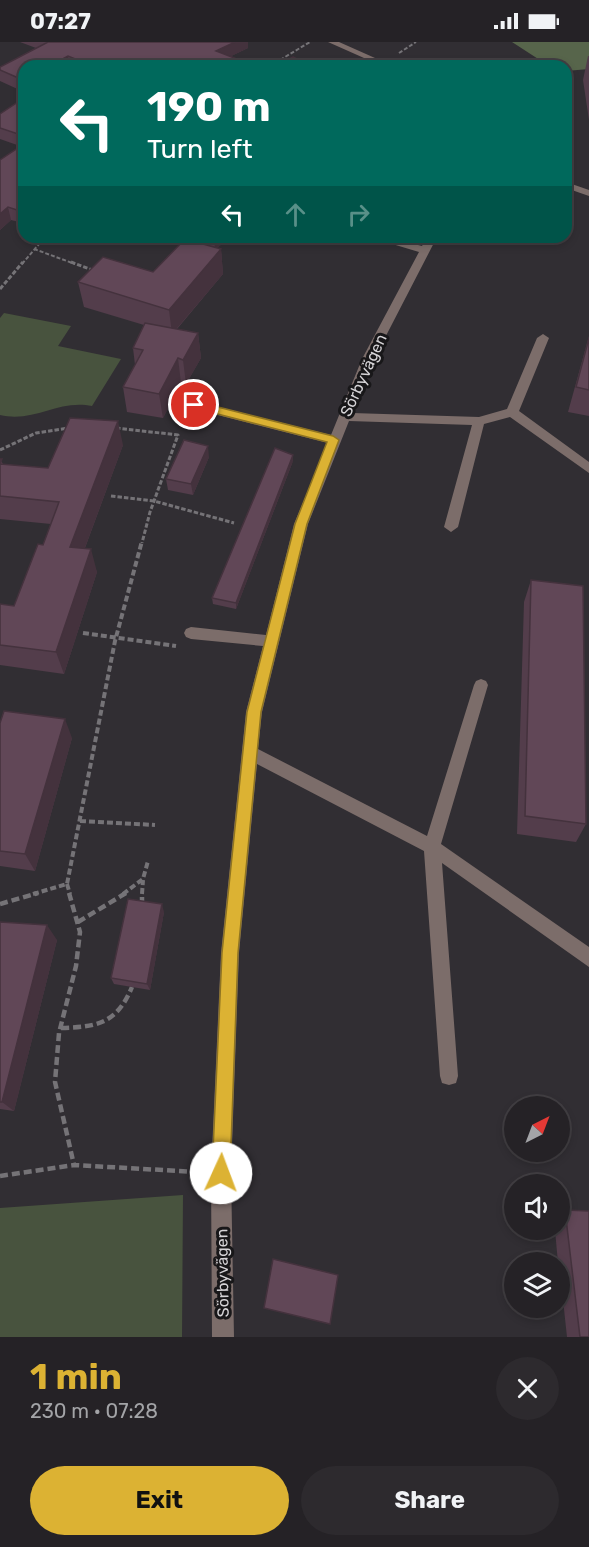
<!DOCTYPE html>
<html lang="en">
<head>
<meta charset="utf-8">
<style>
	:root { --surface:#252226; --page:#2d2a2e; --text:#f1f3f6; --muted:#a3a4a7; --line:#423f43; --accent:#dcb233 }
	body { margin:0; font-family:Rubik,sans-serif; background:var(--page); color:var(--text); height:100vh; display:flex; flex-direction:column; font-size:22px; white-space:nowrap }
	* { box-sizing:border-box; margin:0 }
	p { font-size:20px; color:var(--muted) }
	.icon { flex:none; width:33px; height:33px; fill:none; stroke:currentColor; stroke-width:2; stroke-linecap:round; stroke-linejoin:round }
	.map { position:relative; height:1295px; overflow:hidden }
	.sheet { display:flex; flex-direction:column; background:var(--surface); flex:1 }
	.sheet>* { flex:none }
	.guide { position:absolute; left:18px; top:18px; width:554px; height:183px; border-radius:18px; box-shadow:0 3px 9px #0003,0 0 0 2px var(--line); background:#00695c; color:#fff; overflow:hidden }
	.needle { width:39px; rotate:42deg }
	.fabs { position:absolute; left:504px; top:1054px; display:grid; gap:12px }
	.fabs a { display:grid; place-items:center; width:66px; height:66px; border-radius:50%; background:var(--surface); box-shadow:0 3px 9px #0003,0 0 0 2px var(--line); font-size:30px }
	.pin { position:absolute; display:grid; place-items:center; width:51px; height:51px; color:#fff; margin:-26px; border:3px solid #fff; border-radius:50%; box-shadow:0 2px 6px #0007 }
	.me { position:absolute; width:66px; margin:-33px; rotate:2deg; stroke-linejoin:round; filter:drop-shadow(0 0 4px #0008) }
	.turn { display:flex; align-items:center; gap:21px; height:126px; padding:0 30px; font-size:27px }
	.turn .icon { width:78px; height:78px; stroke-width:2.5 }
	.turn b { display:block; font-size:42px; line-height:51px }
	.lanes { display:flex; align-items:center; height:57px; padding:0 30px; background:#0003; justify-content:center; gap:30px; direction:ltr }
	.lanes .off { opacity:.35 }
	.round { display:grid; place-items:center; flex:none; width:63px; height:63px; border-radius:32px; background:var(--page) }
	.head { display:flex; align-items:center; justify-content:space-between; height:102px; padding:0 30px }
	h1 { font-size:36px; font-weight:700; line-height:45px; color:var(--accent) }
	.cta { display:flex; gap:12px; margin-top:auto; padding:12px 30px }
	.cta a { flex:1; height:69px; border-radius:36px; background:var(--accent); color:#111; font-size:24px; font-weight:700; line-height:69px; text-align:center }
	.cta a+a { background:var(--page); color:var(--text) }
	.status { display:flex; justify-content:space-between; align-items:center; height:42px; padding:0 30px; background:var(--surface); direction:ltr }
	.status svg { height:16px; fill:currentColor }
	.map>svg:first-child { display:block }
</style>
</head>
<body>
<div class="status"><b>07:27</b><svg viewBox="0 0 49 12"><path d="M0 12V9h3v3zM5 12V6h3v6zM10 12V3h3v9zM15 12V0h3v12zM26 1h20v11H26zM47 4h2v5h-2z"/></svg></div>
<div class="map">
<svg width="589" height="1295" viewBox="0 0 589 1295">
	<rect width="100%" height="100%" fill="#312e33"/>
	<path fill="#48533e" d="M4,271L71,284L58,304L121,317L92,364C58,357 35,381 0,373V276Z
		M183,1153L182,1295H0V1166Z"/>
	<path fill="#57654b" d="M512,0H589V27L566,29V24H549Z"/>
	<g fill="none" stroke-linecap="round" stroke-linejoin="round">
		<path stroke="#757377" stroke-width="2" stroke-dasharray="4 2" stroke-linecap="butt" d="M399,11L416,0
			M270,24L310,0
			M34,207L75,222
			M22,222L45,195"/>
		<path stroke="#757377" stroke-width="3" stroke-dasharray="4.5 2" stroke-linecap="butt" d="M71,220L95,229
			M0,247L23,220
			M116,386L178,393L150,470L142,501
			M0,408L36,391L69,386
			M111,454L154,459L234,481"/>
		<path stroke="#757377" stroke-width="4" stroke-dasharray="6 3" stroke-linecap="butt" d="M83,591L176,604
			M80,779L155,783
			M67,842L70,852
			M33,852L67,842L115,599L142,499
			M123,852L143,837L148,819
			M142,852L143,838"/>
		<path stroke="#757377" stroke-width="4.5" stroke-dasharray="8 4" stroke-linecap="butt" d="M69,851L80,890L76,924L59,991L55,1040L74,1123
			M0,862L38,851
			M142,863V851
			M78,880L126,851
			M61,986C98,985 117,981 132,945
			M0,1134L74,1123L197,1130"/>
		<path fill="#7c6d6a" fill-rule="evenodd" d="M328,0H339L393,24H382Z
			M566,140L589,148V154L566,146Z
			M369,195H386L422,204L427,195H437L374,317L352,371L479,375L507,367L537,296L543,292L549,296L519,369L589,420V431L510,375L484,382L458,485L451,490L444,485L472,383L349,379L308,482L262,670L258,707L427,794L474,643L476,639L481,637L486,639L488,643L441,802L589,905V925L442,821L458,1034L456,1041L449,1043L442,1041L440,1034L424,809L257,722L239,911L231,1131L234,1295H212L211,1131L221,911L246,670L263,604L191,597L186,595L184,591L186,587L191,585L266,593L294,482L328,401L194,367L188,363L194,359L331,393L362,317L419,210Z"/>
	</g>
	<path fill="#533d4b" d="M20,0H248V6L231,14L237,17V24H24V50L0,39V25L36,6Z
		M588,14H589V78L583,38Z
		M24,56V180L23,181L11,178L0,188V118L20,104L0,97V72Z
		M180,195H230L217,206L221,207L223,232L177,287L198,291L201,316L186,342L181,341L163,376L127,370L123,345L135,323L133,306L144,283L84,265L78,240L153,230L186,197Z
		M589,294V374L568,370Z
		M123,403L85,506L97,530L64,632L0,623V562L14,564L43,503L51,482L0,477V417L3,422L48,426Z
		M209,415L193,453L168,448L166,437Z
		M293,419L236,567L213,562L212,556Z
		M531,538L586,782L576,800L517,792L524,560Z
		M0,681L72,696L35,829L0,824Z
		M164,870L150,948L114,942L111,936Z
		M0,880L57,898L14,1069L0,1067Z
		M565,1168L589,1295H567L560,1230V1221H558L555,1188H560V1170Z"/>
	<path fill="#44323d" d="M235,0H248V6L217,21L216,9Z
		M68,14L70,24H49Z
		M237,17V24H224Z
		M8,165L11,178L0,188V172Z
		M24,166V180L23,181L20,169Z
		M214,195H230L215,208Z
		M221,207L223,232L172,292L169,268Z
		M198,291L201,316L186,342L183,318Z
		M178,316L181,341L163,376L159,352Z
		M118,379L123,403L77,527L70,505Z
		M208,404L209,415L193,453L191,442Z
		M293,413V419L236,567V561Z
		M91,507L97,530L64,632L56,610Z
		M65,677L72,696L35,829L25,812Z
		M162,862L164,870L150,948L147,942Z
		M47,883L57,898L14,1069L2,1060Z"/>
	<path fill="#614757" stroke="#44323d" stroke-width="1.5" d="M47,0H235L216,9L237,17L224,24H93L68,14L49,24H24V37L23,38L0,28V25L48,0Z
		M293,15L311,24H274Z
		M356,19L367,24H347Z
		M24,56V94L0,86V72Z
		M24,102V166L20,169L8,165L0,172V118Z
		M185,197L221,207L169,268L78,240L103,215L153,230Z
		M145,281L198,291L183,318L178,316L159,352L123,345L143,308L133,306Z
		M589,296V348L576,345Z
		M70,376L118,379L70,505L91,507L56,610L0,603V562L14,564L38,502L43,503L59,460L0,454V417H2L0,422L48,426Z
		M184,398L208,404L191,442L166,437Z
		M275,406L293,413L236,561L212,556Z
		M531,538L583,544L586,782L525,774Z
		M4,669L65,677L25,812L0,809V681Z
		M128,857L162,862L147,942L111,936Z
		M0,880L47,883L2,1060H0Z
		M565,1168L589,1169V1295H580Z
		M273,1217L338,1233L330,1282L264,1266Z"/>
	<path fill="#dcb233" stroke="#8f7421" stroke-width="1.5" d="M194,359L333,394L339,398L307,482L261,670L238,911L230,1131L228,1137L221,1140L215,1137L212,1131L222,911L247,670L295,482L327,400L190,365V360Z"/>
	<g text-anchor="middle" stroke-width="6" stroke-linejoin="round" paint-order="stroke">
		<g font-size="16" fill="#d5d3d6" stroke="#181719">
			<text transform="translate(363 333) rotate(-65)" y="6">Sörbyvägen</text>
			<text transform="translate(222 1231) rotate(-91)" y="6">Sörbyvägen</text>
		</g>
	</g>
</svg>
<div class="fabs">
<a><svg class="needle" viewBox="-14 -14 28 28"><path d="M0-13l5 13h-10z" fill="#e53935"/><path d="M0 13l5-13h-10z" fill="#a3a4a7"/></svg></a>
<a><svg class="icon" aria-label="sound" viewBox="0 0 24 24"><path d="M4 9h4l5-4v14l-5-4H4zM17 9q2 3 0 6"/></svg></a>
<a><svg class="icon" aria-label="layers" viewBox="0 0 24 24"><path d="M12 4l9 5-9 5-9-5zM3 14l9 5 9-5"/></svg></a>
</div>
<div class="pin" style="left:194px;top:363px;background:#d93025"><svg class="icon" aria-label="arrive" viewBox="0 0 24 24"><path d="M6 21V4h12l-3 4 3 4H6"/></svg></div>
<svg class="me" style="left:221px;top:1131px" viewBox="-20 -20 40 40"><circle r="19" fill="#fff"/><path d="M0-13L10 11 0 6-10 11z" fill="#dcb233"/></svg>
<div class="guide">
<div class="turn"><svg class="icon" aria-label="left" viewBox="0 0 24 24"><path d="M17 20v-9H6M10 6l-5 5 5 5"/></svg><div><b>190 m</b>Turn left</div></div>
<div class="lanes"><svg class="icon" aria-label="left" viewBox="0 0 24 24"><path d="M17 20v-9H6M10 6l-5 5 5 5"/></svg><svg class="icon off" aria-label="ahead" viewBox="0 0 24 24"><path d="M12 20V5M6 11l6-6 6 6"/></svg><svg class="icon off" aria-label="right" viewBox="0 0 24 24"><path d="M7 20v-9h11M14 6l5 5-5 5"/></svg></div>
</div>
</div>
<section class="sheet">
<div class="head"><div><h1>1 min</h1><p>230 m · 07:28</p></div><a class="round"><svg class="icon" aria-label="close" viewBox="0 0 24 24"><path d="M6 6l12 12M18 6L6 18"/></svg></a></div>
<div class="cta"><a>Exit</a><a>Share</a></div>
</section>
</body>
</html>
